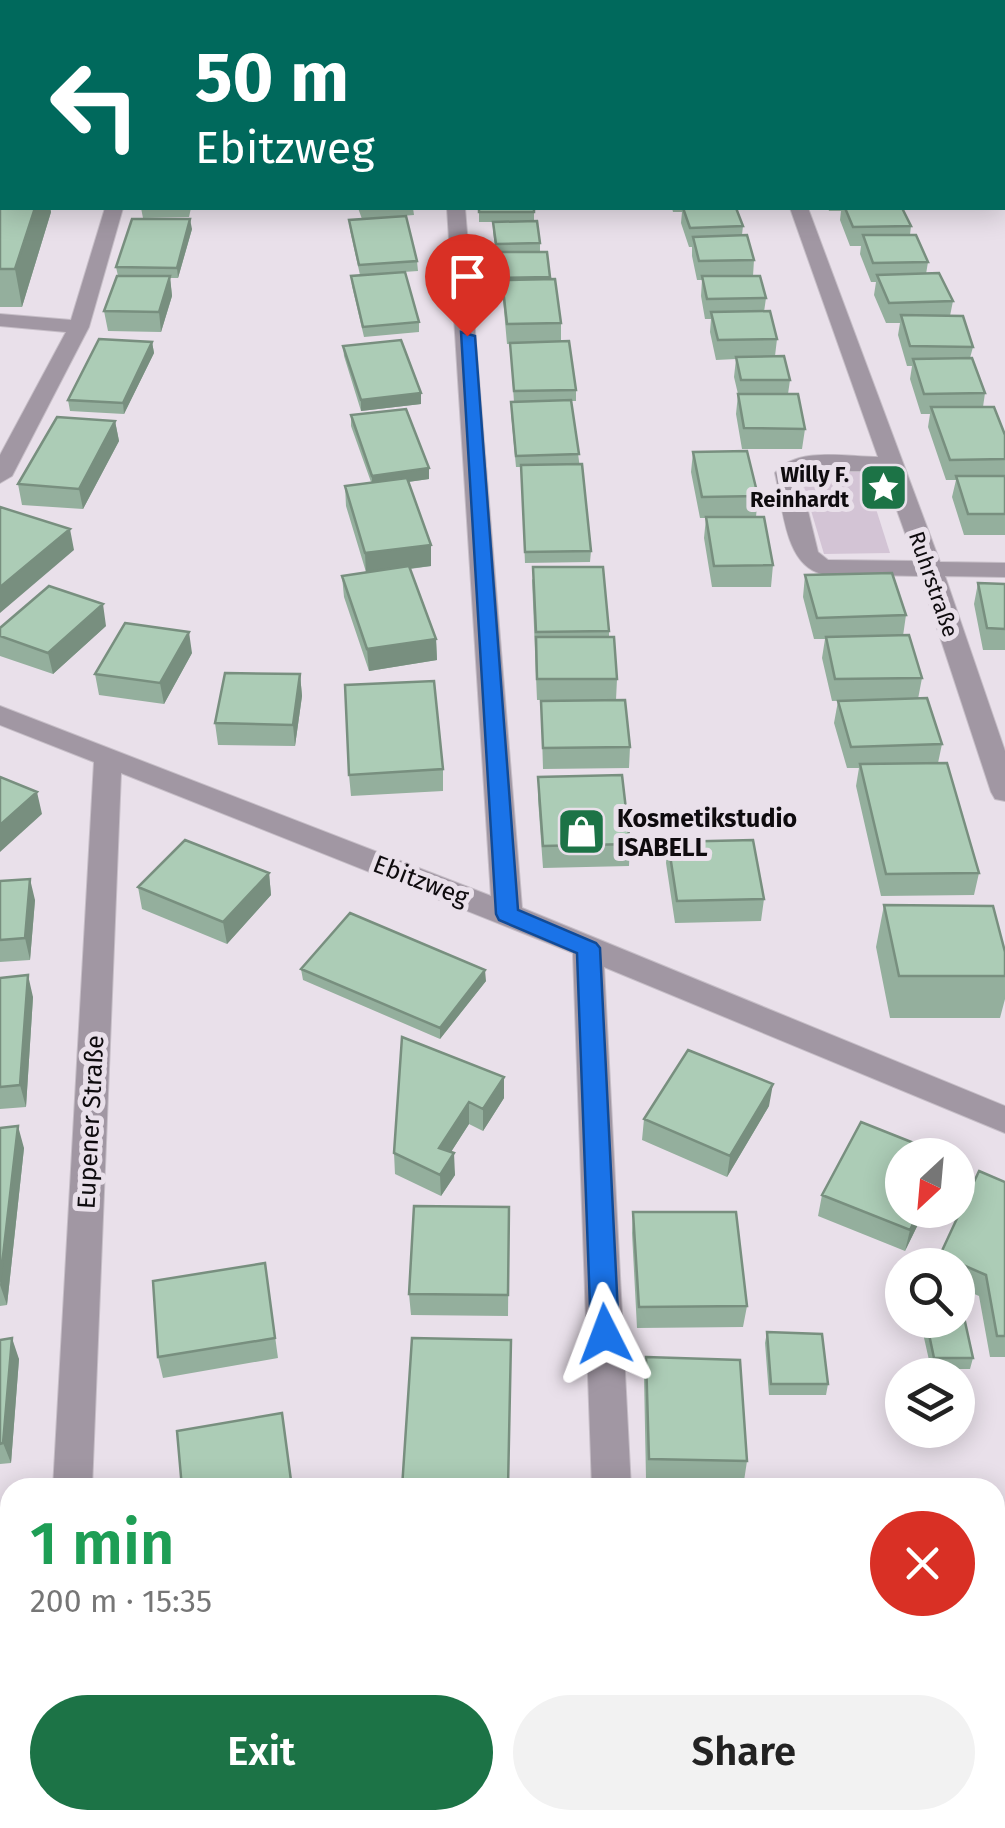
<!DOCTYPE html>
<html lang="en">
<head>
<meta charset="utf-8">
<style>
	:root { --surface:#fff; --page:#f2f2f2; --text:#222; --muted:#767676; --accent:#1c7346 }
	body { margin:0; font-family:"Fira Sans",sans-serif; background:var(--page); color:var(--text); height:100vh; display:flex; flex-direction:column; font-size:38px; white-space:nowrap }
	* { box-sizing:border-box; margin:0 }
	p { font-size:32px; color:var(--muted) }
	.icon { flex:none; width:55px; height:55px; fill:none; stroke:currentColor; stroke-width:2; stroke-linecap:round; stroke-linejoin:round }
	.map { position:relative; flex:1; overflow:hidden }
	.panel { position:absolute; left:0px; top:1478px; width:1005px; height:352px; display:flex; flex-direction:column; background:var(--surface); border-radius:30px 30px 0 0; box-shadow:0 5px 25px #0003 }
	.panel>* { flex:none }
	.hud { position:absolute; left:0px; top:0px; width:1005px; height:210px; box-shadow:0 5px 25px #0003; background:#00695c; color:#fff; overflow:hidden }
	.needle { width:65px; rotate:206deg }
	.tools { position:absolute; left:885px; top:1138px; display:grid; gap:20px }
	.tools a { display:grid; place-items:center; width:90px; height:90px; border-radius:50%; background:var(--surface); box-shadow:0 5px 25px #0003; font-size:50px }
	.pin { position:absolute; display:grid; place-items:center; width:85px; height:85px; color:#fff; margin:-102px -42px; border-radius:50% 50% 50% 0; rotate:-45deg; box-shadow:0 0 10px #0007 }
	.pin .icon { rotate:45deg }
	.me { position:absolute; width:110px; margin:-55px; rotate:357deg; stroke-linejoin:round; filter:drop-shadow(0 0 8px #0008) }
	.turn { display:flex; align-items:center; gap:35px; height:210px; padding:0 30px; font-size:45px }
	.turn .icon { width:130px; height:130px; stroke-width:2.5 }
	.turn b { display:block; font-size:70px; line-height:85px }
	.round { display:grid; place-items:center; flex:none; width:105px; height:105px; border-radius:52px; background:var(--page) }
	.overview { display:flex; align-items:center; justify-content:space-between; height:170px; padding:0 30px }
	h1 { font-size:60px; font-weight:600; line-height:75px; color:#1e9e55 }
	.cta { display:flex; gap:20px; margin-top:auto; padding:20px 30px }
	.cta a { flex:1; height:115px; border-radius:60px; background:var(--accent); color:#fff; font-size:40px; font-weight:600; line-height:115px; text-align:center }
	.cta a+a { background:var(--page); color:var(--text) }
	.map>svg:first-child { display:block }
</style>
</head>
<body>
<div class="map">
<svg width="1005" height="1828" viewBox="0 0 1005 1828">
	<rect width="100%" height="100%" fill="#e9e0ea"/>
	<path fill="#d3c4d5" d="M864,471L890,553L824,554L801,477L808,472Z"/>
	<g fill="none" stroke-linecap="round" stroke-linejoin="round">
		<defs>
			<path id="minor" d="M107,0H123L124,2H109Z
				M671,0H687L689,2H673Z
				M105,208H123L89,327L12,476L0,483V455L66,332L0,326V314L71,320Z
				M447,208H465L522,908L1005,1106V1133L604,967L631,1488H592L573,953L121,773L92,1488H53L94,762L0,725V706L491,896Z
				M790,208H808L940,562L1005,563V577L945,576L1005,751V801L995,799L991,792L920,576L822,574C784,565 783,505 775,473C797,446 846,457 878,457ZM803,471H883L915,561L828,560L818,552L799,474Z
				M605,1820H649V1828H605Z"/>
		</defs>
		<use href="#minor" stroke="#c6bec7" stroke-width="2"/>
		<use href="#minor" fill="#a197a3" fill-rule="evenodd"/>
	</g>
	<path fill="#94af9d" d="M722,0H794V2H724Z
		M991,0H1005V10L1002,8V2H994Z
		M0,35H2V208H50L51,212L22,307H0Z
		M1002,103H1005V152L1002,146Z
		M141,208H191L189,217L143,218Z
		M358,208H413L414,215L374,218L417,261L418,271L360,275L350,230L349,220L362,219Z
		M479,208H534V221L540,243V252L550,279L561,323V341L576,390V401H571L591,551L590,562L525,563L521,467H516L511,413V402H514L510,344H507L499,254H496L493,232V222H508H479Z
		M672,208H736L743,226L742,235L754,260L753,276L766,298L764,312L777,339L775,356L790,380L788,394L805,429L802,449H742L736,414L738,394L734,377L736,359L716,360L710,332L711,319H705L701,296L702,280H697L692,256V247H689L681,223L682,212H673Z
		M828,208H902L911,226L910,235L928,262L926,274L953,301L950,316L973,347L970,358L985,393L983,407L1005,435V535H964L952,497L956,480H946L928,427L930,414H921L910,379L912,366H907L898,335L900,323H886L874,295L876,282H871L860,254L861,246H850L840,220L841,211H829Z
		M192,229L178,278H170L172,296L161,332L108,331L104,311L118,276L116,267Z
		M351,276L419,322V332L364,337L352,286Z
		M152,342L154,353L124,414L70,411L68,400Z
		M343,346L421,404L361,411L344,356Z
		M351,415L429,468V479L408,482L431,545V566L410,569L436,639L437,660L369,671L344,597L342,576L366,572L346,506L345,486L371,482L351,426Z
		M115,421L119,441L83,509L22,505L18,484Z
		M693,452L758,496L756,517L773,565L771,587H712L704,538L706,518H700L691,472Z
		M805,575L906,615L903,636L922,678L918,699L942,744L938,763L979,873L974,895L881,896L856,786L859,768H847L834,723L838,701L875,700L832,701L822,658L825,639H814L803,597Z
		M532,579L609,631V637L617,679L616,700L630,747L629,768L543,769L541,701L590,700H537Z
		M978,583L1005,584V650H983L974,604Z
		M106,626L53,674L0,656V628Z
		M192,653L164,704L99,695L95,674Z
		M300,674L302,696L295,746L218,745L215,723Z
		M443,769V791L351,796L349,775Z
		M538,777L630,844L629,866L543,868L538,799Z
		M668,842L764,899L761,921L675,923L666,863Z
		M269,873L271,895L227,944L142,909L138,887Z
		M0,881L35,900L30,960L0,962Z
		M884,905L1005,952V999L1000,1018H890L876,947Z
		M301,969L486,981L440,1039L303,980Z
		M0,978L33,997L26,1107L0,1109Z
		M402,1037L504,1098L483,1131L469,1124L451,1152L455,1175L441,1196L395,1174L394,1153Z
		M769,1106L727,1177L642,1140L644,1119Z
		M0,1128L24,1148L7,1305L0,1306Z
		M1005,1182V1357H990L979,1296L958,1287V1265H937L940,1255Z
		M822,1195L902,1210H925L905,1251L818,1216Z
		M509,1207L508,1316L411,1315L409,1294Z
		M633,1212L747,1306L743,1327L637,1328L632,1233Z
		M265,1263L278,1358L163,1378L158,1357Z
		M920,1320H958L973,1358L970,1369H931Z
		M767,1332L828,1384L826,1395H769L765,1343Z
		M0,1340L19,1359L11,1463L0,1464Z
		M646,1357L747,1461L744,1481L646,1479L644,1377Z"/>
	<path fill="#788f7f" d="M216,0H276V2H216Z
		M35,208H50L51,212L22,307L15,269Z
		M190,219L192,229L178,278L177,268Z
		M170,276L172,296L161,332L159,312Z
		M152,342L154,353L124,414L123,403Z
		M421,393V404L361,411V400Z
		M115,421L119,441L83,509L79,489Z
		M429,468V479L372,487V476Z
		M70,529L74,550L0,613V587Z
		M431,545V566L366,574L365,553Z
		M103,604L106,626L53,674L48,653Z
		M189,632L192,653L164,704L160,683Z
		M436,639L437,660L369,671L367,649Z
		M300,674L302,696L295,746L293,725Z
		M37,792L42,814L0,852V825Z
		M269,873L271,895L227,944L223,922Z
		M30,879L35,900L30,960L25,938Z
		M485,970L486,981L440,1039V1028Z
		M28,975L33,997L26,1107L20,1085Z
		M504,1077V1098L483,1131V1109Z
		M773,1084L769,1106L727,1177L730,1156Z
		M469,1102V1124L440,1169L439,1148Z
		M18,1126L24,1148L7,1305L0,1285Z
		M454,1153L455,1175L441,1196L440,1175Z
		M920,1210H925L905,1251L910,1230Z
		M12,1338L19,1359L11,1463L3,1443Z
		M10,1694V1714L0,1716V1696Z"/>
	<path fill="#acccb6" stroke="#788f7f" stroke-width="2.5" d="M26,0H76V2H27Z
		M140,0H185L186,2H140Z
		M308,0H362V2H308Z
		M459,0H505L506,2H460Z
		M591,0H640V2H592Z
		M744,0H774L745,2Z
		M0,35H2V55H0Z
		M1,82L2,164H0V91Z
		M0,176H2V208H35L15,269H0Z
		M479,208H534V212H479Z
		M683,208H736L743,226L690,228Z
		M845,208H902L911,226L853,227Z
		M406,216L417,261L359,265L349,220Z
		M132,219H190L177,268L116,267Z
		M537,221L540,243L496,244L493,222Z
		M747,235L754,260L699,261L693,237Z
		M863,235H916L928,262L873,263Z
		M499,252H547L550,277L501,278Z
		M405,272L419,322L363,327L351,276Z
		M939,273L953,301L889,303L877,275Z
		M117,276H170L159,312L104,311Z
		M702,276H760L766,298L707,299Z
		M555,279L561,323L507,324L502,280Z
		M770,311L777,339L718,340L711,312Z
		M901,315L963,316L973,347L910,346Z
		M99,339L152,342L123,403L68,400Z
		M401,340L421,393L361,400L343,346Z
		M569,341L576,390L514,391L510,343Z
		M784,356L790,380H741L736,357Z
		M972,358L985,393L924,394L913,359Z
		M738,394H798L805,429L744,428Z
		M571,400L579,454L516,456L511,402Z
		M931,407H994L1005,435V459L950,460Z
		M406,409L429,468L372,476L351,415Z
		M57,417L115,421L79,489L18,484Z
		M747,451L758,496L702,497L693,452Z
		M582,464L591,551L525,552L521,465Z
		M956,476H1005V514H968Z
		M407,478L431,545L365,553L345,486Z
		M0,507L70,529L0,587Z
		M706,517H764L773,565L714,566Z
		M409,566L436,639L367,649L342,576Z
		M533,567H603L609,631L536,632Z
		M892,573L906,615L817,618L805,575Z
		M978,583L1005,584V629L987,628Z
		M49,586L103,604L48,653L0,636V628Z
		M125,623L189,632L160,683L95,674Z
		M909,635L922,678L835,679L826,637Z
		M536,637H614L617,679H537Z
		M225,673L300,674L293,725L215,723Z
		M434,681L443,769L349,775L345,685Z
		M927,698L942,744L851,747L838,701Z
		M625,700L630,747L543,748L541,701Z
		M947,763L979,873L886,874L860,764Z
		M622,775L630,844L543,846L538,777Z
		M0,777L37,792L0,825Z
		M185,840L269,873L223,922L138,887Z
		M753,840L764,899L677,901L668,842Z
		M30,879L25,938L0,940V881Z
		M884,905L993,906L1005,952V976H899Z
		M350,913L485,970L440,1028L301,969Z
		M28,975L20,1085L0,1087V978Z
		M402,1037L504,1077L483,1109L469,1102L439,1148L454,1153L440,1175L394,1153Z
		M688,1050L773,1084L730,1156L644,1119Z
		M861,1122L944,1155H902V1210H920L910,1230L822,1195Z
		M18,1126L0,1282V1128Z
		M979,1171L1005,1182V1336H997L986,1275L940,1255Z
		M414,1206L509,1207L508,1295L409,1294Z
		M633,1212H736L747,1306L639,1307Z
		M265,1263L275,1338L158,1357L153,1281Z
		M958,1290L973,1358H934L926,1320H958Z
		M767,1332L822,1334L828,1384H771Z
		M12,1338L3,1443L0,1444V1340Z
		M412,1338L511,1340L508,1488H402Z
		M646,1357L740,1360L747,1461L649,1459Z
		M282,1413L292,1488H182L177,1431Z
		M10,1569V1694L0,1696V1571Z
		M393,1820H513V1828H393Z"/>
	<path fill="#1a73e8" stroke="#114b97" stroke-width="2.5" d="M461,332L475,336L518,910L596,943L600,948L619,1334L615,1342L605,1345L595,1342L591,1334L577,953L499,920L496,914Z"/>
	<defs>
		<symbol id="sight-square" viewBox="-11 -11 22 22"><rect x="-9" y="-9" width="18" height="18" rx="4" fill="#1c7346" stroke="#e9e0ea"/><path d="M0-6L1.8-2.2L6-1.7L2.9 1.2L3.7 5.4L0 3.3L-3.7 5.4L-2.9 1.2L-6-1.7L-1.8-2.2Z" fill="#fff"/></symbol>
		<symbol id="shop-square" viewBox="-11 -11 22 22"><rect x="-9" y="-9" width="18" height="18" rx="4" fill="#1c7346" stroke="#e9e0ea"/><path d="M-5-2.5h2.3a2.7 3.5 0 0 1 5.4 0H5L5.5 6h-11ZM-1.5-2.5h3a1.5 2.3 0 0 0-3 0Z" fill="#fff"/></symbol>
	</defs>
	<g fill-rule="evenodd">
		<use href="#sight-square" x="856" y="460" width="55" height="55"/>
		<use href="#shop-square" x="554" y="804" width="55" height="55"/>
	</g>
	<g text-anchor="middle" stroke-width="10" stroke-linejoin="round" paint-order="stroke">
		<g font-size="22" font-weight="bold" fill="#0e0b0e" stroke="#e9e0ea" text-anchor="end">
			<text x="849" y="482">Willy F.<tspan x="849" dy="25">Reinhardt</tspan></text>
		</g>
		<g font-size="22" fill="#0e0b0e" stroke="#e9e0ea">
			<text transform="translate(934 584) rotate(71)" y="8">Ruhrstraße</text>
		</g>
		<g font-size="25" font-weight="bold" fill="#0e0b0e" stroke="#e9e0ea" text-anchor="start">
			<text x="617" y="827">Kosmetikstudio<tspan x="617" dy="29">ISABELL</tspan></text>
		</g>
		<g font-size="25" fill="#0e0b0e" stroke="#e9e0ea">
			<text transform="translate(421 880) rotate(21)" y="9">Ebitzweg</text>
			<text transform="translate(90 1122) rotate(-87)" y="9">Eupener Straße</text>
		</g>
	</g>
</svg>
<div class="tools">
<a><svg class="needle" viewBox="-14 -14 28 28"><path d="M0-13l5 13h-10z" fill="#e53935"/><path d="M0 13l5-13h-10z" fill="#767676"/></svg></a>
<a><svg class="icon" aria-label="search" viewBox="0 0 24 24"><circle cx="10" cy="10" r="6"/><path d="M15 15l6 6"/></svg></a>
<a><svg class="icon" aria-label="layers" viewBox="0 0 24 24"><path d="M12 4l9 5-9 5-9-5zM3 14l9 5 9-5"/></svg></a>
</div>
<div class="pin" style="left:467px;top:336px;background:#d93025"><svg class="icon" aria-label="arrive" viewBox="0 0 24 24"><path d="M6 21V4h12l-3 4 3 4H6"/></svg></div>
<svg class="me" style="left:605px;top:1334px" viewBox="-20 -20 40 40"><path d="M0-17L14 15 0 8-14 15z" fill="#1a73e8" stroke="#fff" stroke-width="4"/></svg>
<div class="hud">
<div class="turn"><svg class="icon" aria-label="left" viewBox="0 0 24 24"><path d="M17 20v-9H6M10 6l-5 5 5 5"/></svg><div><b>50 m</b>Ebitzweg</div></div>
</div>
<section class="panel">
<div class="overview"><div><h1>1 min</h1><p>200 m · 15:35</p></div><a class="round" style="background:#d93025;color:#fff"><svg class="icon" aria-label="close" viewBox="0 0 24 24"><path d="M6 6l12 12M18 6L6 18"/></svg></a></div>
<div class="cta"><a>Exit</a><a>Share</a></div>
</section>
</div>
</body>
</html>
